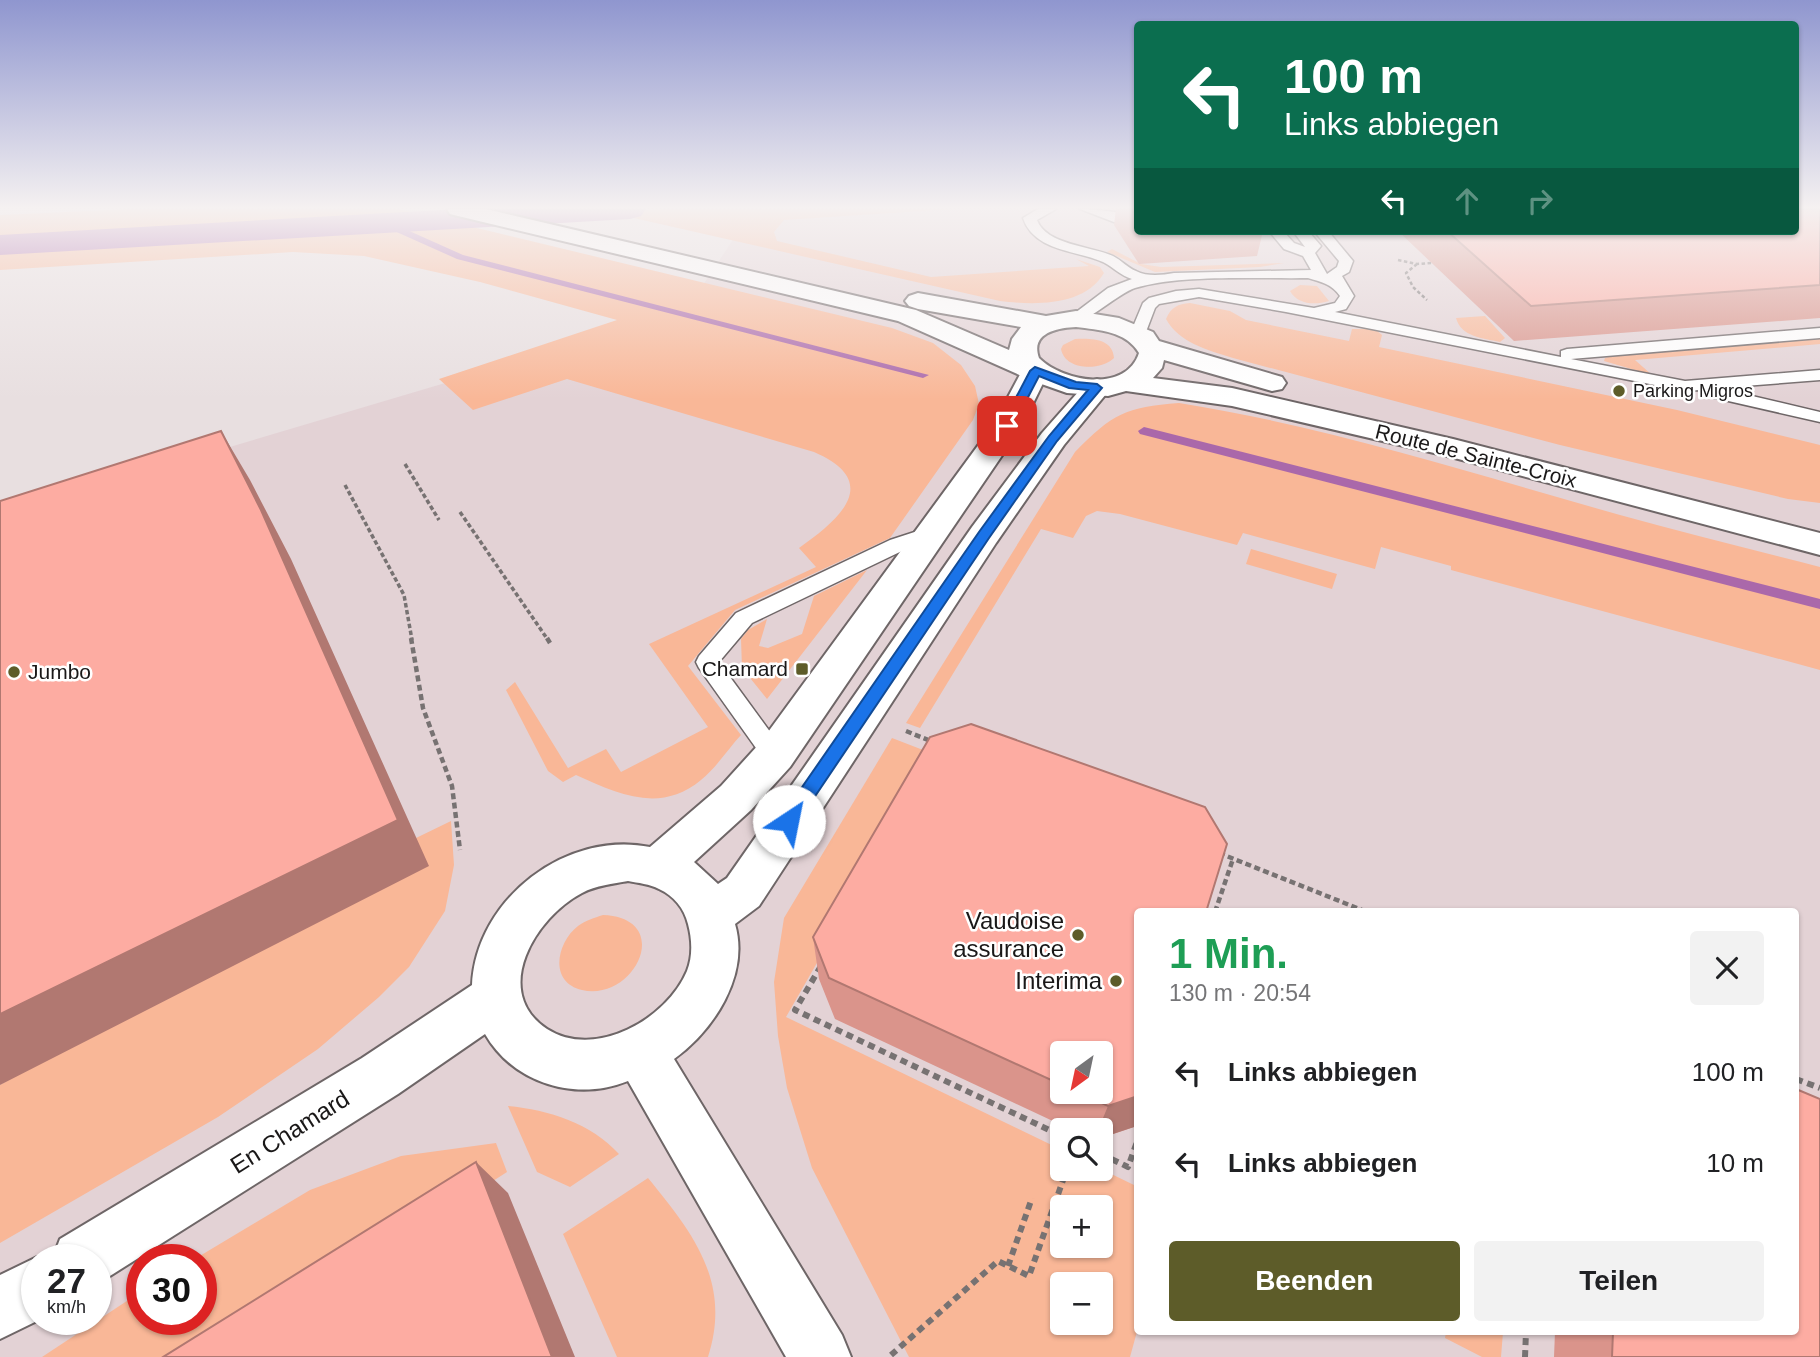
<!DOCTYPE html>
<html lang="de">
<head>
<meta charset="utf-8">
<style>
	:root { --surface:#fff; --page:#f2f2f2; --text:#202124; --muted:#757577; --accent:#5d5c29 }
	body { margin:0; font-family:Arial,sans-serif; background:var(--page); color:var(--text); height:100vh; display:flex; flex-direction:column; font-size:26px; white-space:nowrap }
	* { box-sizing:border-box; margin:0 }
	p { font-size:23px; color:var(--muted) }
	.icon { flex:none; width:38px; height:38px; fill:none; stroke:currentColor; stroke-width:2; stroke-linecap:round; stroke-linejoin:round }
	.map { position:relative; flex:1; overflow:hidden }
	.drawer { position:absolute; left:1134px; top:908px; width:665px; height:427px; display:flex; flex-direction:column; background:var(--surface); border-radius:7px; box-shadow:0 2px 5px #0004 }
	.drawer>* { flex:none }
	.banner { position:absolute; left:1134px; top:21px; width:665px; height:214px; border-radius:7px; box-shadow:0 2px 5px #0004; background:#0b6e4f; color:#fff; overflow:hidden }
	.needle { width:46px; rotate:213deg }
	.buttons { position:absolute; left:1050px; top:1041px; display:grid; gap:14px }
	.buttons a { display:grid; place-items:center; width:63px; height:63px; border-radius:7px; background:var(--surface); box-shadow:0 2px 5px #0004; font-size:35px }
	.speed { position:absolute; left:21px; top:1244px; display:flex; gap:14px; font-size:35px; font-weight:700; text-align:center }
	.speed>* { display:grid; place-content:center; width:91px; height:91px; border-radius:50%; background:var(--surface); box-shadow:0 2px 5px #0004; line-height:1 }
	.speed small { font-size:18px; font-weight:400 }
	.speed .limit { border:10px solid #d22; background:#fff; color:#111 }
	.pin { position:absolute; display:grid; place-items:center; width:60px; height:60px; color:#fff; margin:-30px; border-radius:14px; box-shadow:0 4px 10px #0006 }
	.me { position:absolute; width:77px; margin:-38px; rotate:34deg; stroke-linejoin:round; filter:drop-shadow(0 0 5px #0008) }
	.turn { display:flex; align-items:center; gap:24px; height:147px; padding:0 35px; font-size:32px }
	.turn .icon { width:91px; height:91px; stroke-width:2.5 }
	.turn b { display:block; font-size:49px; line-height:60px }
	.lanes { display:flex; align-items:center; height:66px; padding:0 35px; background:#0003; justify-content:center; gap:35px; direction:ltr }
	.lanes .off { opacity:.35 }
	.round { display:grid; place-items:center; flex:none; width:74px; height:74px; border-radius:7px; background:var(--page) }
	.summary { display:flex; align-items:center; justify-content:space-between; height:119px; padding:0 35px }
	h1 { font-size:42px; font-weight:600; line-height:52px; color:#1e9e55 }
	.action { display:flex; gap:14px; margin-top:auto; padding:14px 35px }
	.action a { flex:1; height:80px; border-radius:7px; background:var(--accent); color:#fff; font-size:28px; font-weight:600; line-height:80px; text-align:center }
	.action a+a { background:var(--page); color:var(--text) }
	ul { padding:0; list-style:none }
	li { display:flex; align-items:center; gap:21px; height:91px; padding:0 35px }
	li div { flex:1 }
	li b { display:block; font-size:26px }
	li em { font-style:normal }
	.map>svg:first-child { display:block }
</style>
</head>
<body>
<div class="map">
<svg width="1820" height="1357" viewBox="0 0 1820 1357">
	<rect width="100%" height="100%" fill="#e8dfe0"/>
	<path fill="#e3d2d5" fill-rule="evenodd" d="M881,209H1137L1138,231H1796L1820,209V1357H0V515L685,312L748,217ZM1138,912H1796V1332H1138ZM1062,1054H1101V1092H1062ZM1062,1130H1101V1169H1062ZM1062,1208H1101V1246H1062ZM37,1260H96V1320H37ZM142,1260H201V1320H142ZM1062,1284H1101V1323H1062Z"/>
	<path fill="#f9b797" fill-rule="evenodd" d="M131,209H398L892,328L933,343L961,365L975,386L979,404L973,420L890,538L735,610L688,666L741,735C728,749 716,768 701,780C660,814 618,794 576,775L563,782L548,771L506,690L515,682L568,768L606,749L621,772L708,727L649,644L816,567L799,548C840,519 883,482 814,452L567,379L473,410L439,379L617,320L480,282L364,256L293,252L0,270V215Z
		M666,209H953L784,220L774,232L777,241L931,277L1089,266L1076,259L1100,267L1104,273C1084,307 1033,305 1000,301L607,212Z
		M1112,249L1141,264L1161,267L1284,263L1260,267L1155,272L1107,252Z
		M1300,285L1317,286L1329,301C1315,305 1298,305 1290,291Z
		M1190,303L1230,311L1246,320L1349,341L1352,329H1375L1382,335L1379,347L1677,410L1820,445V503L1788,499L1560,445L1233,358C1208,350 1179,343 1166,319C1171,307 1178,304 1190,303Z
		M1485,316L1505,338L1500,342C1483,338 1461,337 1456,318Z
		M1075,339C1090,338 1113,338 1114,358C1101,371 1065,371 1061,349L1063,345Z
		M1820,339V344L1635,360L1652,375L1604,361L1605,358L1619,354Z
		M1179,403C1330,427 1474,474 1620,515C1686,533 1753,550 1820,567V670L1451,570V566L1381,547L1375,569L1243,533L1237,545L1120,514L1097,511L1086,516L1073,538L1041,529L920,728L906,723L1075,452C1112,414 1126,407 1179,403Z
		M1251,549L1337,574L1332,589L1246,564Z
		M867,570L767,699L742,668L741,639L748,630L767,619L759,646L768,648L802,634L814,596Z
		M892,738L936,755L786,1017L1062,1150V1169H1101L1134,1185L1137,1175L1138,1328L1130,1357H909L812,1168L787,1088L778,1036L774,982L784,918ZM1062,1208H1101V1246H1062ZM1062,1284H1101V1323H1062Z
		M451,821L454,865L445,911L409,967L379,997L318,1049L218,1117L0,1243V1085L416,838Z
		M603,915C675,918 635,1002 582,990C548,982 557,942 578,926C586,920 594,918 603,915Z
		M508,1106C549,1110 591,1123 619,1154L570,1187L537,1172Z
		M496,1143L507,1172L219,1357H42L142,1291V1320H201V1260H193L310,1190L401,1156Z
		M648,1178C693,1233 732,1282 708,1357H617L563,1234Z
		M1446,1332H1503L1501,1357H1482L1445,1338Z"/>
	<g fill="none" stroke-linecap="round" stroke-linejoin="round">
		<path fill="#aa68aa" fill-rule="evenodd" d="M381,221H387L463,255L929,375L923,378L457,259L381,225Z
			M1144,427L1820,599V609L1140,434L1138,431Z"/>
		<path fill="#aa68aa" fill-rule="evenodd" d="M458,209H646L641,216L630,219L0,255V235Z"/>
		<defs>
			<path id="lane" d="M1038,209H1056L1037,220C1046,245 1091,246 1113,256C1121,260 1128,268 1136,271C1148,277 1162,275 1174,273L1311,270L1303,256L1284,249L1269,231H1283L1294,243L1305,247L1293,231H1308L1321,246L1315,253L1327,274L1337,267L1339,261L1314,231H1328L1353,261L1349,272L1342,276L1354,296L1346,309L1335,312L1561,357V351L1567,349L1820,328V338L1571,359L1685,381L1820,370V380L1718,388L1820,412V422L1702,395L1700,390L1685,391L1286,312L1199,297L1159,304L1155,308L1144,337H1132L1130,334L1143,303L1149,298L1176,291L1199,289L1314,308L1335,303L1340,296C1332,284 1321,282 1308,278C1259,279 1180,274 1135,288C1117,294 1084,326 1071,322L1068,319L1071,316L1108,288L1132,279C1121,276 1113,267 1103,262C1075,250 1034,251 1023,218Z
				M1080,209C1100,209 1118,214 1138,213V221L1114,222Z
				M936,525L943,527L946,531L943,535L904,550L752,623L719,662L787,755L784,762L775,765L766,762L699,668L696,662L699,656L736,613L890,540Z"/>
			<path id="street" d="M1035,363L1045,365L1049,371L1022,426L790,767L751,810L694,862L718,884L727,878L972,527L1042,433L1087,382L1097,379L1107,382L1111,388L1064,445L996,543L759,906L735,924C750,975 714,1030 674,1059L842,1335L851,1357H786L628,1081C576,1102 514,1084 485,1034L398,1094L102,1281L96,1283V1260H52L60,1239L362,1058L472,985C476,899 566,830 650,847L721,786L760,743L993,425L1025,365ZM628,881C638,883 650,884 659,889C674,896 684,908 688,924C692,939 693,956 687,971C667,1019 595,1060 547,1029C490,991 536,917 582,893C596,885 613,884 628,881Z
				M37,1257L44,1260H37V1320H39L0,1339V1275Z"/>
			<path id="secondary" d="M447,209H486L916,310L1009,350L1012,339L1021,327L918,309L909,306L905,301L909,296L918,293L1046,316L1076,311L1119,318L1153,332L1159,341L1282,377L1286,383L1282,389L1272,391L1164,360L1162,368L1153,378L1232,388L1453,439L1820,533V555L1447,456L1232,406L1126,391L1108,396L1067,393L1033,381L898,321L458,216L450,214ZM1076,327C1099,330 1126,331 1139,353C1126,393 1063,382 1039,358C1030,333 1057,328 1076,327Z"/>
		</defs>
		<use href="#lane" stroke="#6e6667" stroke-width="3"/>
		<use href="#street" stroke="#6e6667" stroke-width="4"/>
		<use href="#secondary" stroke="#6e6667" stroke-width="4"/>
		<path stroke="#777272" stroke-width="2.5" stroke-dasharray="3.5 2.5" stroke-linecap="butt" d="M1398,260L1417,264L1432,263
			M1417,264L1406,273L1413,287L1427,300"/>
		<path stroke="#777272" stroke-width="3.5" stroke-dasharray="4.5 2.5" stroke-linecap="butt" d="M405,464L439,520
			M345,485L404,595L412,640
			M460,512L548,640"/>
		<path stroke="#777272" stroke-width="4.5" stroke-dasharray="6 3.5" stroke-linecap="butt" d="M411,638L423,708L452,786L460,850
			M547,638L550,643
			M906,731L933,742
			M1219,853L1367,912
			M1215,912L1233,859"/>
		<path stroke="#777272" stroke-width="6" stroke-dasharray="7 5" stroke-linecap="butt" d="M821,966L795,1010L1062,1136
			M1796,1079L1820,1088
			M1101,1154L1128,1167L1138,1139
			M1008,1266L1032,1198
			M891,1355L998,1261L1029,1276L1067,1169
			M1525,1357L1526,1332"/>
		<use href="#lane" fill="#fff" fill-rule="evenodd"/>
		<use href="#street" fill="#fff" fill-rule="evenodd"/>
		<use href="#secondary" fill="#fff" fill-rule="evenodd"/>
	</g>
	<path fill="#da948b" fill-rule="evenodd" d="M1116,209H1138V231H1263L1257,256L1139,264L1114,225Z
		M1820,209V318L1514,341L1398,231H1796Z
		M930,737L1134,1127L1101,1138V1130H1072L835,1019L819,979L813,937ZM1062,1054L1101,1092H1062Z
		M1555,1332H1796L1820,1357H1554Z"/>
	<path fill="#b17871" d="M221,431L250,480L291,559L429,866L0,1085V1014Z
		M1138,1096V1121L1134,1127L1101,1138V1130H1098L1108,1106Z
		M476,1162L508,1193L575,1357H552Z"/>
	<path fill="#fdaca2" stroke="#b17871" stroke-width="2" d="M1131,209H1138V218Z
		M1796,209H1820V285L1531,306L1447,231H1796Z
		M221,431L261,510L398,820L0,1014V501Z
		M971,724L1205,807L1227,844L1206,912H1138V1096L1108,1106L1077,1092H1101V1054H1062V1085L829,978L813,937L930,737Z
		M1796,1089L1820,1099V1357H1612L1613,1332H1796Z
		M476,1162L552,1357H163Z"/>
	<linearGradient id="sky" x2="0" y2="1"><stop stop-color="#8f96cf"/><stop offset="0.52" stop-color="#f5f1f1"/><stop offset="1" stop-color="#f5f1f1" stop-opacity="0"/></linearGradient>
	<rect width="1820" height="399" fill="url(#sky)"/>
	<path fill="#1a73e8" stroke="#114b97" stroke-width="2" d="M1035,367L1076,382L1097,384L1102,388L1057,441L989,538L795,826L789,829L782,826L780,821L782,816L979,532L1049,436L1088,390L1069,388L1039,376L1013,426L1003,429L1001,426L1030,371Z"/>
	<g fill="#5d5c29" stroke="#fff" stroke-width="2.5">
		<circle cx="1619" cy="391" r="7"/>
		<rect x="795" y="662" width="14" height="14" rx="3.5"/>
		<circle cx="14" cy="672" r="7"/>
		<circle cx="1078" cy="935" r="7"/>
		<circle cx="1116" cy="981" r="7"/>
	</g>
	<g text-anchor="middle" stroke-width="5" stroke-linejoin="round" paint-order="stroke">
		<g font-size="18" fill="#1a1818" stroke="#fff" text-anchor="start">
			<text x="1633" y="397">Parking Migros</text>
		</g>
		<g font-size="21" fill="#1a1818" stroke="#fff">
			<text transform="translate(1476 456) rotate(14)" y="7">Route de Sainte-Croix</text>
		</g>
		<g font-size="21" fill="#1a1818" stroke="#fff" text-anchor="end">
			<text x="788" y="676">Chamard</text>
			<text x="28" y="679" text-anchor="start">Jumbo</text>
		</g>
		<g font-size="24" fill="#1a1818" stroke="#fff" text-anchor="end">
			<text x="1064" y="929">Vaudoise<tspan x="1064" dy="28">assurance</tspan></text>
			<text x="1102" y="989">Interima</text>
		</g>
		<g font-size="24" fill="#1a1818" stroke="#fff">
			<text transform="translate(290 1132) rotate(-32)" y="8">En Chamard</text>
		</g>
	</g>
</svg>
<div class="buttons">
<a><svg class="needle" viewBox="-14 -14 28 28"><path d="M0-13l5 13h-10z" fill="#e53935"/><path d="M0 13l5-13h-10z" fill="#757577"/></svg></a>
<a><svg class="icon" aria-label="search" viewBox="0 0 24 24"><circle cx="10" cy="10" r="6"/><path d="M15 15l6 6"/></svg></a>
<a>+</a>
<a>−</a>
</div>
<div class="speed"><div>27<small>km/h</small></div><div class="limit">30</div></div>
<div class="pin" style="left:1007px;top:426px;background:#d93025"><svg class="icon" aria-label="arrive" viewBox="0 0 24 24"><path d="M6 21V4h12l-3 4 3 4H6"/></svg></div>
<svg class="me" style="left:789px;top:821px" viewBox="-20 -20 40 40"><circle r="19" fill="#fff"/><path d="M0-13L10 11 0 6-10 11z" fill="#1a73e8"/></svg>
<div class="banner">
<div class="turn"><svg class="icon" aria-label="left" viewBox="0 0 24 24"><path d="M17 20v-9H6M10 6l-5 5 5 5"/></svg><div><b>100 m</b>Links abbiegen</div></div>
<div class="lanes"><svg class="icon" aria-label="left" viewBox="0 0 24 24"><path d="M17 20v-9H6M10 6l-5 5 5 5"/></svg><svg class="icon off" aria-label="ahead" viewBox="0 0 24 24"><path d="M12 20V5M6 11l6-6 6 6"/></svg><svg class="icon off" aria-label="right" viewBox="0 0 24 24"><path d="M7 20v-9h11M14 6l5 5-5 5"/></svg></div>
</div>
<section class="drawer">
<div class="summary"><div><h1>1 Min.</h1><p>130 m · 20:54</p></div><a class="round"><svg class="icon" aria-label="close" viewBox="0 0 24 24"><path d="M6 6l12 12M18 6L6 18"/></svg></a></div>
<ul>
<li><svg class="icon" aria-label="left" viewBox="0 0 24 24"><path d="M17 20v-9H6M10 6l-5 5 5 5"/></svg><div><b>Links abbiegen</b></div><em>100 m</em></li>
<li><svg class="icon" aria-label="left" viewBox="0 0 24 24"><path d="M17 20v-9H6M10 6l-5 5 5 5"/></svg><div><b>Links abbiegen</b></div><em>10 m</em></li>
</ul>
<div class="action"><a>Beenden</a><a>Teilen</a></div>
</section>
</div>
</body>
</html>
